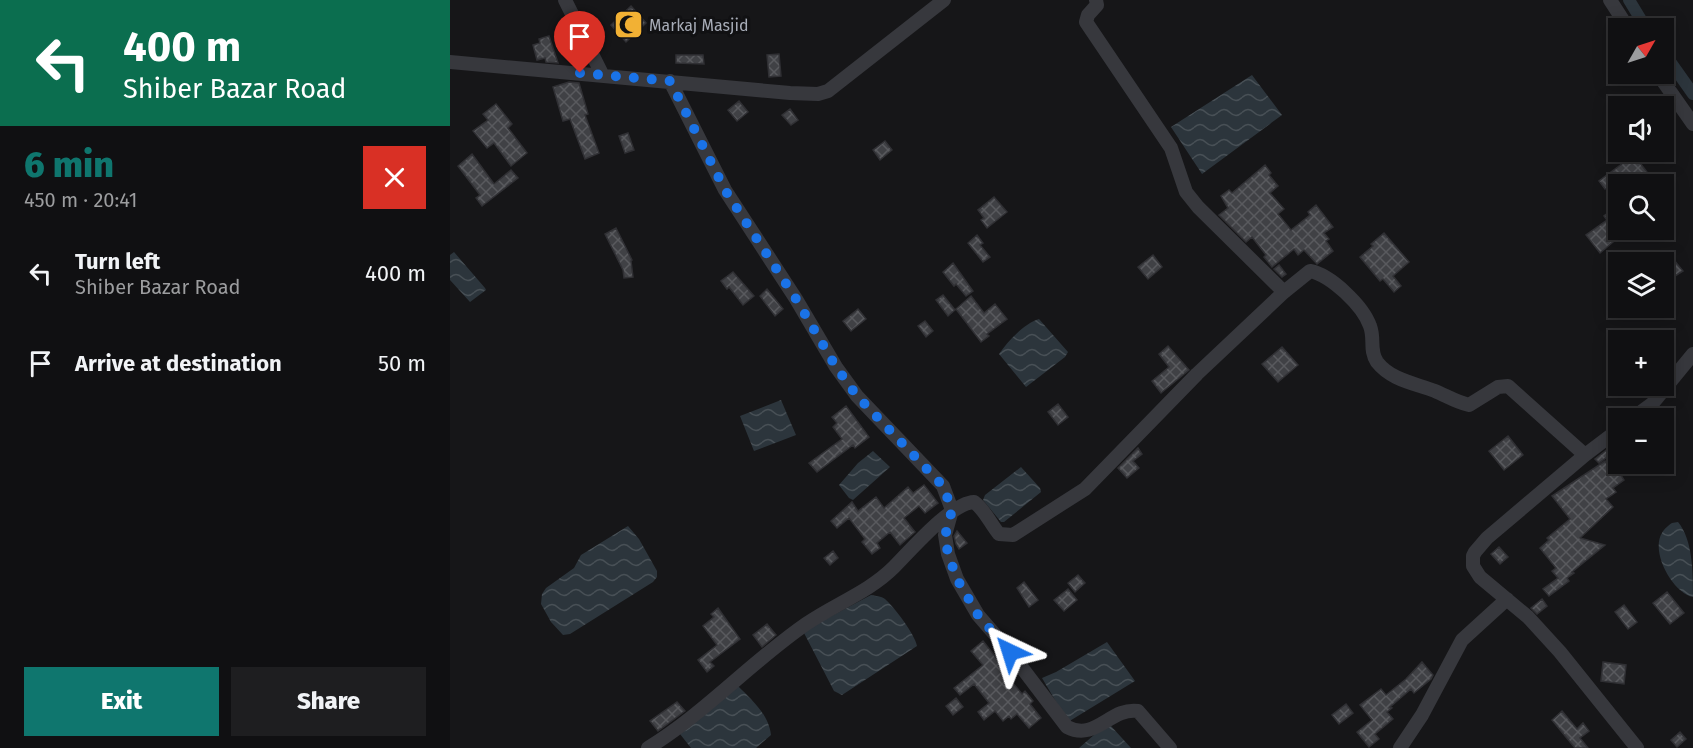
<!DOCTYPE html>
<html lang="en">
<head>
<meta charset="utf-8">
<style>
	:root { --surface:#101012; --page:#1e1e20; --text:#f1f3f6; --muted:#9c9d9f; --line:#303032; --accent:#0f766e }
	body { margin:0; font-family:"Fira Sans",sans-serif; background:var(--page); color:var(--text); height:100vh; display:flex; flex-direction:column; font-size:22px; white-space:nowrap }
	* { box-sizing:border-box; margin:0 }
	p { font-size:20px; color:var(--muted) }
	.icon { flex:none; width:33px; height:33px; fill:none; stroke:currentColor; stroke-width:2; stroke-linecap:round; stroke-linejoin:round }
	.map { position:relative; flex:1; overflow:hidden }
	.drawer { display:flex; flex-direction:column; background:var(--surface); width:450px }
	.drawer>* { flex:none }
	.hud { background:#0b6e4f; color:#fff; overflow:hidden }
	.needle { width:39px; rotate:51deg }
	.fabs { position:absolute; left:1158px; top:18px; display:grid; gap:12px }
	.fabs a { display:grid; place-items:center; width:66px; height:66px; border-radius:0px; background:var(--surface); box-shadow:0 3px 15px #0003,0 0 0 2px var(--line); font-size:30px }
	.pin { position:absolute; display:grid; place-items:center; width:51px; height:51px; color:#fff; margin:-62px -26px; border-radius:50% 50% 50% 0; rotate:-45deg; box-shadow:0 0 6px #0007 }
	.pin .icon { rotate:45deg }
	.me { position:absolute; width:66px; margin:-33px; rotate:319deg; stroke-linejoin:round; filter:drop-shadow(0 0 4px #0008) }
	.turn { display:flex; align-items:center; gap:21px; height:126px; padding:0 24px; font-size:27px }
	.turn .icon { width:78px; height:78px; stroke-width:2.5 }
	.turn b { display:block; font-size:42px; line-height:51px }
	.round { display:grid; place-items:center; flex:none; width:63px; height:63px; border-radius:0px; background:var(--page) }
	.head { display:flex; align-items:center; justify-content:space-between; height:102px; padding:0 24px }
	h1 { font-size:36px; font-weight:800; line-height:45px; color:var(--accent) }
	.button { display:flex; gap:12px; margin-top:auto; padding:12px 24px }
	.button a { flex:1; height:69px; border-radius:0px; background:var(--accent); color:#fff; font-size:24px; font-weight:800; line-height:69px; text-align:center }
	.button a+a { background:var(--page); color:var(--text) }
	ul { padding:0; list-style:none }
	li { display:flex; align-items:center; gap:18px; height:90px; padding:0 24px }
	li div { flex:1 }
	li b { display:block; font-size:22px }
	li em { font-style:normal }
	main { display:flex; flex:1; min-height:0 }
	.map>svg:first-child { display:block }
</style>
</head>
<body>
<main>
<section class="drawer">
<div class="hud">
<div class="turn"><svg class="icon" aria-label="left" viewBox="0 0 24 24"><path d="M17 20v-9H6M10 6l-5 5 5 5"/></svg><div><b>400 m</b>Shiber Bazar Road</div></div>
</div>
<div class="head"><div><h1>6 min</h1><p>450 m · 20:41</p></div><a class="round" style="background:#d93025;color:#fff"><svg class="icon" aria-label="close" viewBox="0 0 24 24"><path d="M6 6l12 12M18 6L6 18"/></svg></a></div>
<ul>
<li><svg class="icon" aria-label="left" viewBox="0 0 24 24"><path d="M17 20v-9H6M10 6l-5 5 5 5"/></svg><div><b>Turn left</b><p>Shiber Bazar Road</p></div><em>400 m</em></li>
<li><svg class="icon" aria-label="arrive" viewBox="0 0 24 24"><path d="M6 21V4h12l-3 4 3 4H6"/></svg><div><b>Arrive at destination</b></div><em>50 m</em></li>
</ul>
<div class="button"><a>Exit</a><a>Share</a></div>
</section>
<div class="map">
<svg width="1243" height="748" viewBox="0 0 1243 748">
	<defs>
		<pattern id="water-waves" width="16" height="10" patternUnits="userSpaceOnUse" patternTransform="scale(1.5)"><rect width="16" height="10" fill="#2c353c"/><path d="M0 5q4-4 8 0t8 0" fill="none" stroke="#485056"/></pattern>
		<pattern id="building-cross-hatch" width="8" height="8" patternUnits="userSpaceOnUse" patternTransform="scale(1.5)"><rect width="8" height="8" fill="#404145"/><path d="M0 0l8 8M0 8l8-8" fill="none" stroke="#595a5e"/></pattern>
	</defs>
	<rect width="100%" height="100%" fill="#161618"/>
	<path fill="url(#water-waves)" d="M802,75L832,115L752,174L721,127Z
		M4,252L35,288L36,290L20,302L0,280V255Z
		M589,319L618,352L615,357L576,387L549,354C558,341 575,323 589,319Z
		M331,400L346,435L304,451L290,416Z
		M423,451L440,467L403,500L399,498L389,485L408,463Z
		M571,467L590,488L591,492L554,522H551L533,500L535,495Z
		M1228,522C1243,540 1243,573 1243,597C1223,593 1200,552 1212,533C1214,529 1219,525 1222,523Z
		M178,526L189,539L207,571V577L203,582L128,629L120,634L113,635L101,622L91,604L92,594L96,588L124,568L131,555Z
		M421,595C426,596 431,596 435,599C444,607 465,634 467,646L392,695L384,691L354,633L361,627Z
		M657,642L685,681L618,722L592,678L606,672Z
		M288,686C302,700 319,715 321,735L306,748H241L230,734Z
		M661,726L681,748H629L652,728Z"/>
	<g fill="none" stroke-linecap="round" stroke-linejoin="round">
		<path stroke="#2c353c" stroke-width="12" d="M1179,0L1196,28
			M1214,53L1243,94"/>
	</g>
	<path fill="url(#building-cross-hatch)" stroke="#303034" stroke-width="1.5" d="M181,6L196,23L176,42L161,25Z
		M99,36L108,63L96,62L95,58L87,60L83,45L90,43L89,39Z
		M329,54L331,76L319,77L317,55Z
		M226,55H253L254,64L226,63Z
		M119,82L129,83L138,114L135,115L149,153L135,159L120,119L113,121L103,87Z
		M289,101L298,112L287,121L278,110Z
		M46,104L62,124L58,128L77,153L61,166L44,143L37,148L23,131L38,120L33,114Z
		M340,109L348,120L341,125L332,115Z
		M178,133L184,150L175,153L169,136Z
		M435,141L442,150L430,160L423,150Z
		M22,154L44,184L61,170L68,178L32,206L26,198L30,195L8,166Z
		M1184,155L1206,184H1174L1169,179L1155,189L1149,181Z
		M815,165L821,173L819,175L828,186L820,193L834,209L828,214L841,230L860,215L858,212L866,205L883,227L874,233L879,239L876,241L883,251L867,264L854,250L848,255L844,249L822,267L814,257L816,255L802,237L796,242L769,215L778,208L771,196L779,190L782,193Z
		M544,197L557,212L537,228L531,220L534,218L528,210Z
		M1165,208L1168,214V218L1164,222L1167,227L1159,233L1164,241L1150,253L1136,235L1157,220L1154,216Z
		M166,228L182,260L181,261L183,277L174,278L173,270L155,234Z
		M934,233L959,262L943,276L951,286L944,292L933,279L930,281L910,257L923,246L921,244Z
		M527,235L533,243L530,245L540,257L533,262L518,243Z
		M1219,254L1233,271L1214,283V262H1208Z
		M703,255L712,267L698,279L688,267Z
		M503,263L523,291L516,296L506,284L504,286L493,272Z
		M829,265L836,274L832,277L824,269Z
		M283,272L304,296L293,305L279,287L277,289L271,281Z
		M317,289L333,309L325,316L310,296Z
		M493,295L505,310L498,316L486,300Z
		M521,296L534,313L545,304L557,319L537,334L539,336L531,342L506,309Z
		M408,309L416,319L401,331L393,321Z
		M475,321L483,331L476,337L468,326Z
		M718,346L739,370L711,393L702,381L719,367L709,354Z
		M832,347L848,365L828,382L812,364Z
		M608,404L618,417L608,425L598,412Z
		M396,406L419,437L405,448L403,445L367,472L359,463L392,439L383,427L387,423L382,417Z
		M1058,436L1073,455L1054,470L1039,451Z
		M1168,441V449L1149,463L1145,459Z
		M688,448L692,454L683,461L689,468L677,478L668,468Z
		M1155,461L1165,475L1169,472L1174,480L1163,488L1166,492L1156,499L1163,507L1130,538L1155,545L1122,572L1124,573L1117,578L1119,581L1099,596L1093,589L1108,578L1102,571L1106,568L1090,548L1099,540L1097,538L1120,519L1102,496Z
		M474,485L488,503L475,513L469,506L454,518L465,532L450,545L440,532L427,543L430,548L422,554L412,542L415,539L399,518L387,528L381,521L402,502L408,511L426,497L434,508L458,487L463,493Z
		M507,531L517,543L509,549L506,544L504,536Z
		M1049,547L1058,557L1050,564L1041,554Z
		M383,551L388,558L380,565L374,558Z
		M628,575L635,583L625,592L618,583Z
		M574,582L588,600L579,607L567,588Z
		M618,589L627,600L614,611L604,600Z
		M1217,592L1234,613L1220,624L1203,603Z
		M1092,599L1097,606L1087,614L1081,608Z
		M1174,605L1187,622L1178,629L1165,612Z
		M268,608L290,639L260,662L264,666L257,672L248,660L267,645L253,626L264,617L261,614Z
		M317,624L326,635L312,647L303,635Z
		M533,641L556,670L554,672L572,694L575,691L583,701L580,704L591,718L579,728L567,714L561,719L559,716L553,721L545,711L534,720L528,712L539,703L524,684L510,695L504,688L533,665L521,651Z
		M972,662L983,675L981,679L964,693L961,689L940,707L942,708L937,712L943,719L925,734L929,739L919,747L907,732L922,720L910,705L931,689L936,695L956,679Z
		M1153,662L1176,665L1174,684L1151,681Z
		M506,698L513,707L503,715L496,706Z
		M227,702L235,711L208,731L200,721Z
		M896,704L903,713L889,724L882,715Z
		M1112,711L1127,729L1133,723L1139,731L1130,738L1138,748H1125L1102,720Z
		M1230,732L1236,739L1227,747L1221,740Z"/>
	<g fill="none" stroke-linecap="round" stroke-linejoin="round">
		<path stroke="#37383d" stroke-width="14" d="M115,0L152,74
			M646,0L647,5L638,15L636,22L721,148L736,192L748,207L834,292
			M1160,0L1178,28
			M0,62L340,93L368,94L378,91L494,0
			M1208,74L1243,124
			M220,81L275,190L346,299L386,367L407,396L493,486L502,510L495,535L498,554L507,579L528,615L560,652L617,727C646,742 660,707 688,711L720,748
			M1183,418L1202,404L1243,354
			M1135,455L1037,538L1025,552L1023,556V566L1030,577L1078,617L1110,652L1187,748
			M198,748C255,713 301,662 356,624C385,604 419,592 444,567C461,550 501,503 524,502C535,510 540,523 549,534L563,535L635,489L747,374L834,292L860,271C881,275 913,306 920,326C925,339 919,350 927,362C941,380 964,383 985,391C997,396 1006,402 1019,405L1048,387L1058,386L1135,455L1168,430
			M950,748L972,715L1012,640L1057,599"/>
	</g>
	<g fill="none" stroke-linecap="round" stroke-linejoin="round">
		<path stroke="#1a73e8" stroke-width="10" stroke-dasharray="0 18" d="M130,73L220,81L275,190L346,299L386,367L407,396L493,486L502,510L495,536L498,554L507,579L528,615L560,652"/>
	</g>
	<defs>
		<symbol id="mosque-square" viewBox="-11 -11 22 22"><rect x="-9" y="-9" width="18" height="18" rx="4" fill="#f2b134" stroke="#111113"/><path d="M3.5-4.9A6 6 0 1 0 3.5 4.9A5 5 0 1 1 3.5-4.9Z" fill="#111"/></symbol>
	</defs>
	<g fill-rule="evenodd">
		<use href="#mosque-square" x="162" y="8" width="33" height="33"/>
	</g>
	<g text-anchor="middle" stroke-width="6" stroke-linejoin="round" paint-order="stroke">
		<g font-size="16" fill="#a8adb8" stroke="#111113" text-anchor="start">
			<text x="199" y="31">Markaj Masjid</text>
		</g>
	</g>
</svg>
<div class="fabs">
<a><svg class="needle" viewBox="-14 -14 28 28"><path d="M0-13l5 13h-10z" fill="#e53935"/><path d="M0 13l5-13h-10z" fill="#9c9d9f"/></svg></a>
<a><svg class="icon" aria-label="sound" viewBox="0 0 24 24"><path d="M4 9h4l5-4v14l-5-4H4zM17 9q2 3 0 6"/></svg></a>
<a><svg class="icon" aria-label="search" viewBox="0 0 24 24"><circle cx="10" cy="10" r="6"/><path d="M15 15l6 6"/></svg></a>
<a><svg class="icon" aria-label="layers" viewBox="0 0 24 24"><path d="M12 4l9 5-9 5-9-5zM3 14l9 5 9-5"/></svg></a>
<a>+</a>
<a>−</a>
</div>
<div class="pin" style="left:130px;top:73px;background:#d93025"><svg class="icon" aria-label="arrive" viewBox="0 0 24 24"><path d="M6 21V4h12l-3 4 3 4H6"/></svg></div>
<svg class="me" style="left:560px;top:652px" viewBox="-20 -20 40 40"><path d="M0-17L14 15 0 8-14 15z" fill="#1a73e8" stroke="#fff" stroke-width="4"/></svg>
</div>
</main>
</body>
</html>
